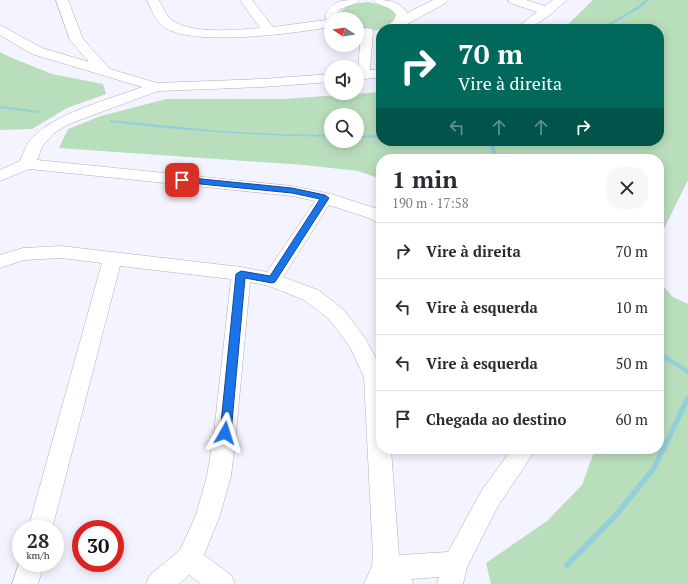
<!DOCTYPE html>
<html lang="pt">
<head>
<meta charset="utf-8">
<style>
	:root { --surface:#fff; --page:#f7f7f7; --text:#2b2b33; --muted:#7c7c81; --line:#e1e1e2 }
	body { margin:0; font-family:"PT Serif",serif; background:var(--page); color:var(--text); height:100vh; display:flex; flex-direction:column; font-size:15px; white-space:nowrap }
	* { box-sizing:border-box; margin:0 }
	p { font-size:13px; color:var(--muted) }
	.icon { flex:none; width:22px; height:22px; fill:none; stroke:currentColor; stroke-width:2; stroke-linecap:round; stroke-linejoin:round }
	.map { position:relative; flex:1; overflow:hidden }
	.sheet { position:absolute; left:376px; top:154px; width:288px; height:300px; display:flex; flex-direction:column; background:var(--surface); border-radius:16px; box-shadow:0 2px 10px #0003 }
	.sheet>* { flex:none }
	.banner { position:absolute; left:376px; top:24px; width:288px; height:122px; border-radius:16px; box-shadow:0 2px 10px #0003; background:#00695c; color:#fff; overflow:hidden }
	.needle { width:26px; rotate:282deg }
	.fabs { position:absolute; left:324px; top:12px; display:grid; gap:8px }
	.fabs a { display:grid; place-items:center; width:40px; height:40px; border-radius:50%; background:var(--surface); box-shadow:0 2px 10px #0003; font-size:20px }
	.speed { position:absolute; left:12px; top:520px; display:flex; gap:8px; font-size:20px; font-weight:700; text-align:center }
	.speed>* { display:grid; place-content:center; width:52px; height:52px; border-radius:50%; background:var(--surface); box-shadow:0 2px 10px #0003; line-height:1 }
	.speed small { font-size:10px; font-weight:400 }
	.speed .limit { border:6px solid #d22; background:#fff; color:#111 }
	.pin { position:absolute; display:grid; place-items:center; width:34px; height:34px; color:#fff; margin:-17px; border-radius:8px; box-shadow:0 2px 6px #0006 }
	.me { position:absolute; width:44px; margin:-22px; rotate:6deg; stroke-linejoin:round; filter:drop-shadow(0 0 3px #0008) }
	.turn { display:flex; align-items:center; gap:14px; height:84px; padding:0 16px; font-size:18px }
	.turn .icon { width:52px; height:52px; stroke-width:2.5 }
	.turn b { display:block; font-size:28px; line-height:34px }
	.lanes { display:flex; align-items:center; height:38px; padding:0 16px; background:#0003; justify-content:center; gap:20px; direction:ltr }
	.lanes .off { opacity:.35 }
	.round { display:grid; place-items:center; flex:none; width:42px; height:42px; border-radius:16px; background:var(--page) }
	.head { display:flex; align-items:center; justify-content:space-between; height:68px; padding:0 16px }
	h1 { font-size:24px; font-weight:800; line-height:30px }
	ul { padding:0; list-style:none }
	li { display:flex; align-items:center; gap:12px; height:56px; padding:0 16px; border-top:1px solid var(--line) }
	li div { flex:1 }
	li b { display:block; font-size:15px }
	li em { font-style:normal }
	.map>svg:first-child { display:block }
</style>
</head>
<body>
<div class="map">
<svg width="688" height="584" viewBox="0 0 688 584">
	<rect width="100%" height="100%" fill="#f3f4ff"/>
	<path fill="#b9debc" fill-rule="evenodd" d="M593,0H688V180L659,239V159H381V179L358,171L304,165L59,148L68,129L101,116L166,99H284L381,92V141H659V29H563ZM331,115H357V141H331Z
		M368,2L386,6L397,14V20C384,30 374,33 357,29V19H339L340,13C346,4 358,3 368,2Z
		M0,52L12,58L52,74L103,84L106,94L67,108L32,129L0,130Z
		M659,281L673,297L688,304V584H491L486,563L547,521L582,485L595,449H659Z"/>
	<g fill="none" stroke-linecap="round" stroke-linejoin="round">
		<path fill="#94cfdc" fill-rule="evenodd" d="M645,0H649L640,8L604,29H600L638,6Z
			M0,106L39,111L41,112L39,113L0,108Z
			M110,120L221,131L276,134L331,135V137C257,136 184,131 111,122H110Z
			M381,135V137L357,138V136Z
			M487,141H491L500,159H496Z
			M659,351L688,369V374L659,356Z
			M686,396H688V404L656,470L619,516L569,567L567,568L565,567L564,565L565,563L615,512L652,466Z"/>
		<defs>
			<path id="minor" d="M56,0H68L83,39L110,69L157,83L262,79L331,74V82L262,87L158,91L69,124L54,133L43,145L37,160L292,186L331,194L381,210V224L369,218L329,205L283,277L318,290L343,309L365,338L381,368V449H391L399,555L448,552L482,490L512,449H536L498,506L467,567L463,584H437L439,577L412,579L413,584H364L372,566L373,556L364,377L350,347L329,319L304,300L269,286L250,282L236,433L231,476L220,515L204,555L231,575L235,584H201L189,575L179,584H146L150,575L180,550L196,515L207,476L214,433L231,279L120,266L52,529H28L102,263L61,258L24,260L0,268V255L23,248L61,246L241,267L267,272L315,201L292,196L29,169L0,181V170L20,161C23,154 26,145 31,139C55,113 108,100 142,87L32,54L0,35V25L42,48L89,62L70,40Z
				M147,0H159C163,8 167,18 175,22C196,34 237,30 260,28L240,0H252L273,27L326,20L325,15C333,0 342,0 359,0L357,3L340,9L337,15L338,19H331V27C294,33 198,47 165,28C156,22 151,9 147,0Z
				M373,0C388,0 399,0 407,13L433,0H448L446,3L398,29H383L393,21L396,15C390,5 379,7 373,0Z
				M508,0H526L545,6L553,0H567L551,14L529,29H515L537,12L510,3Z
				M367,28L372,29L373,32L370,70L381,69V77L357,80L361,32L362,29Z
				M21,557V563H44L38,584H12Z"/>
		</defs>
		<use href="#minor" stroke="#afafba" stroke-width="1"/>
		<use href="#minor" fill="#fff" fill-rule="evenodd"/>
	</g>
	<path fill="#1a73e8" stroke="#114b97" d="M182,177L292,188L325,195L329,198L275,282L272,283L245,278L231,433L229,436L225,438L221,436L220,433L236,274L241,271L270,276L320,199L292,193L180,182V178Z"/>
</svg>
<div class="fabs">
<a><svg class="needle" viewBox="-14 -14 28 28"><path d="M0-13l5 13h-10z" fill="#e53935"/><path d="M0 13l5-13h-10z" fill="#7c7c81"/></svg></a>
<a><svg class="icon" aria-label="sound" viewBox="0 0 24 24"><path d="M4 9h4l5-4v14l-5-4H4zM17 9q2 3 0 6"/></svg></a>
<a><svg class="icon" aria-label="search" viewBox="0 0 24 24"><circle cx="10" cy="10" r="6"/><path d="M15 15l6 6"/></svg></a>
</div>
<div class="speed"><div>28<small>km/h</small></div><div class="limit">30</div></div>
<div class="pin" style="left:182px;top:180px;background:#d93025"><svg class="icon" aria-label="arrive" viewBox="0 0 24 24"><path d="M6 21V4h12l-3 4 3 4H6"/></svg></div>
<svg class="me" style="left:225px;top:433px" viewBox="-20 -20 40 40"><path d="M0-17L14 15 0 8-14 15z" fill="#1a73e8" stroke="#fff" stroke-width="4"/></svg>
<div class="banner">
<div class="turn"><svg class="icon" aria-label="right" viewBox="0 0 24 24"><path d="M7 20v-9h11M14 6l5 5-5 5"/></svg><div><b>70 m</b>Vire à direita</div></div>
<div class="lanes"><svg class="icon off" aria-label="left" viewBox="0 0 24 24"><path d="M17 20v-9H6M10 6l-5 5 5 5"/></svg><svg class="icon off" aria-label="ahead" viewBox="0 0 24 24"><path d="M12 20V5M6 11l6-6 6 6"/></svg><svg class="icon off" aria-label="ahead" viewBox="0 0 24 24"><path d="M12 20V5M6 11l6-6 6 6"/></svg><svg class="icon" aria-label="right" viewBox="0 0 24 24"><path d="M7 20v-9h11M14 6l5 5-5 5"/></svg></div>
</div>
<section class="sheet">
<div class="head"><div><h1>1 min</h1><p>190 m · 17:58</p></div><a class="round"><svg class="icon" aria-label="close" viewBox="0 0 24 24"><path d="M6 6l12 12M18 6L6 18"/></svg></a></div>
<ul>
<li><svg class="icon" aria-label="right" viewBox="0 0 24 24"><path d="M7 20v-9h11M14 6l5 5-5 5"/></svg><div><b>Vire à direita</b></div><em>70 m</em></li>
<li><svg class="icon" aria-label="left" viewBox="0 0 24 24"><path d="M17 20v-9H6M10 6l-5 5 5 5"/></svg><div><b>Vire à esquerda</b></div><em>10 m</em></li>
<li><svg class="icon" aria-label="left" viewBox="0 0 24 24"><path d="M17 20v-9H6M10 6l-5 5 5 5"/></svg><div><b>Vire à esquerda</b></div><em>50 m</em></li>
<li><svg class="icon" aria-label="arrive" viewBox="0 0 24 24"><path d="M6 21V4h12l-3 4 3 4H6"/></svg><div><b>Chegada ao destino</b></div><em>60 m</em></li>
</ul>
</section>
</div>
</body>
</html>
